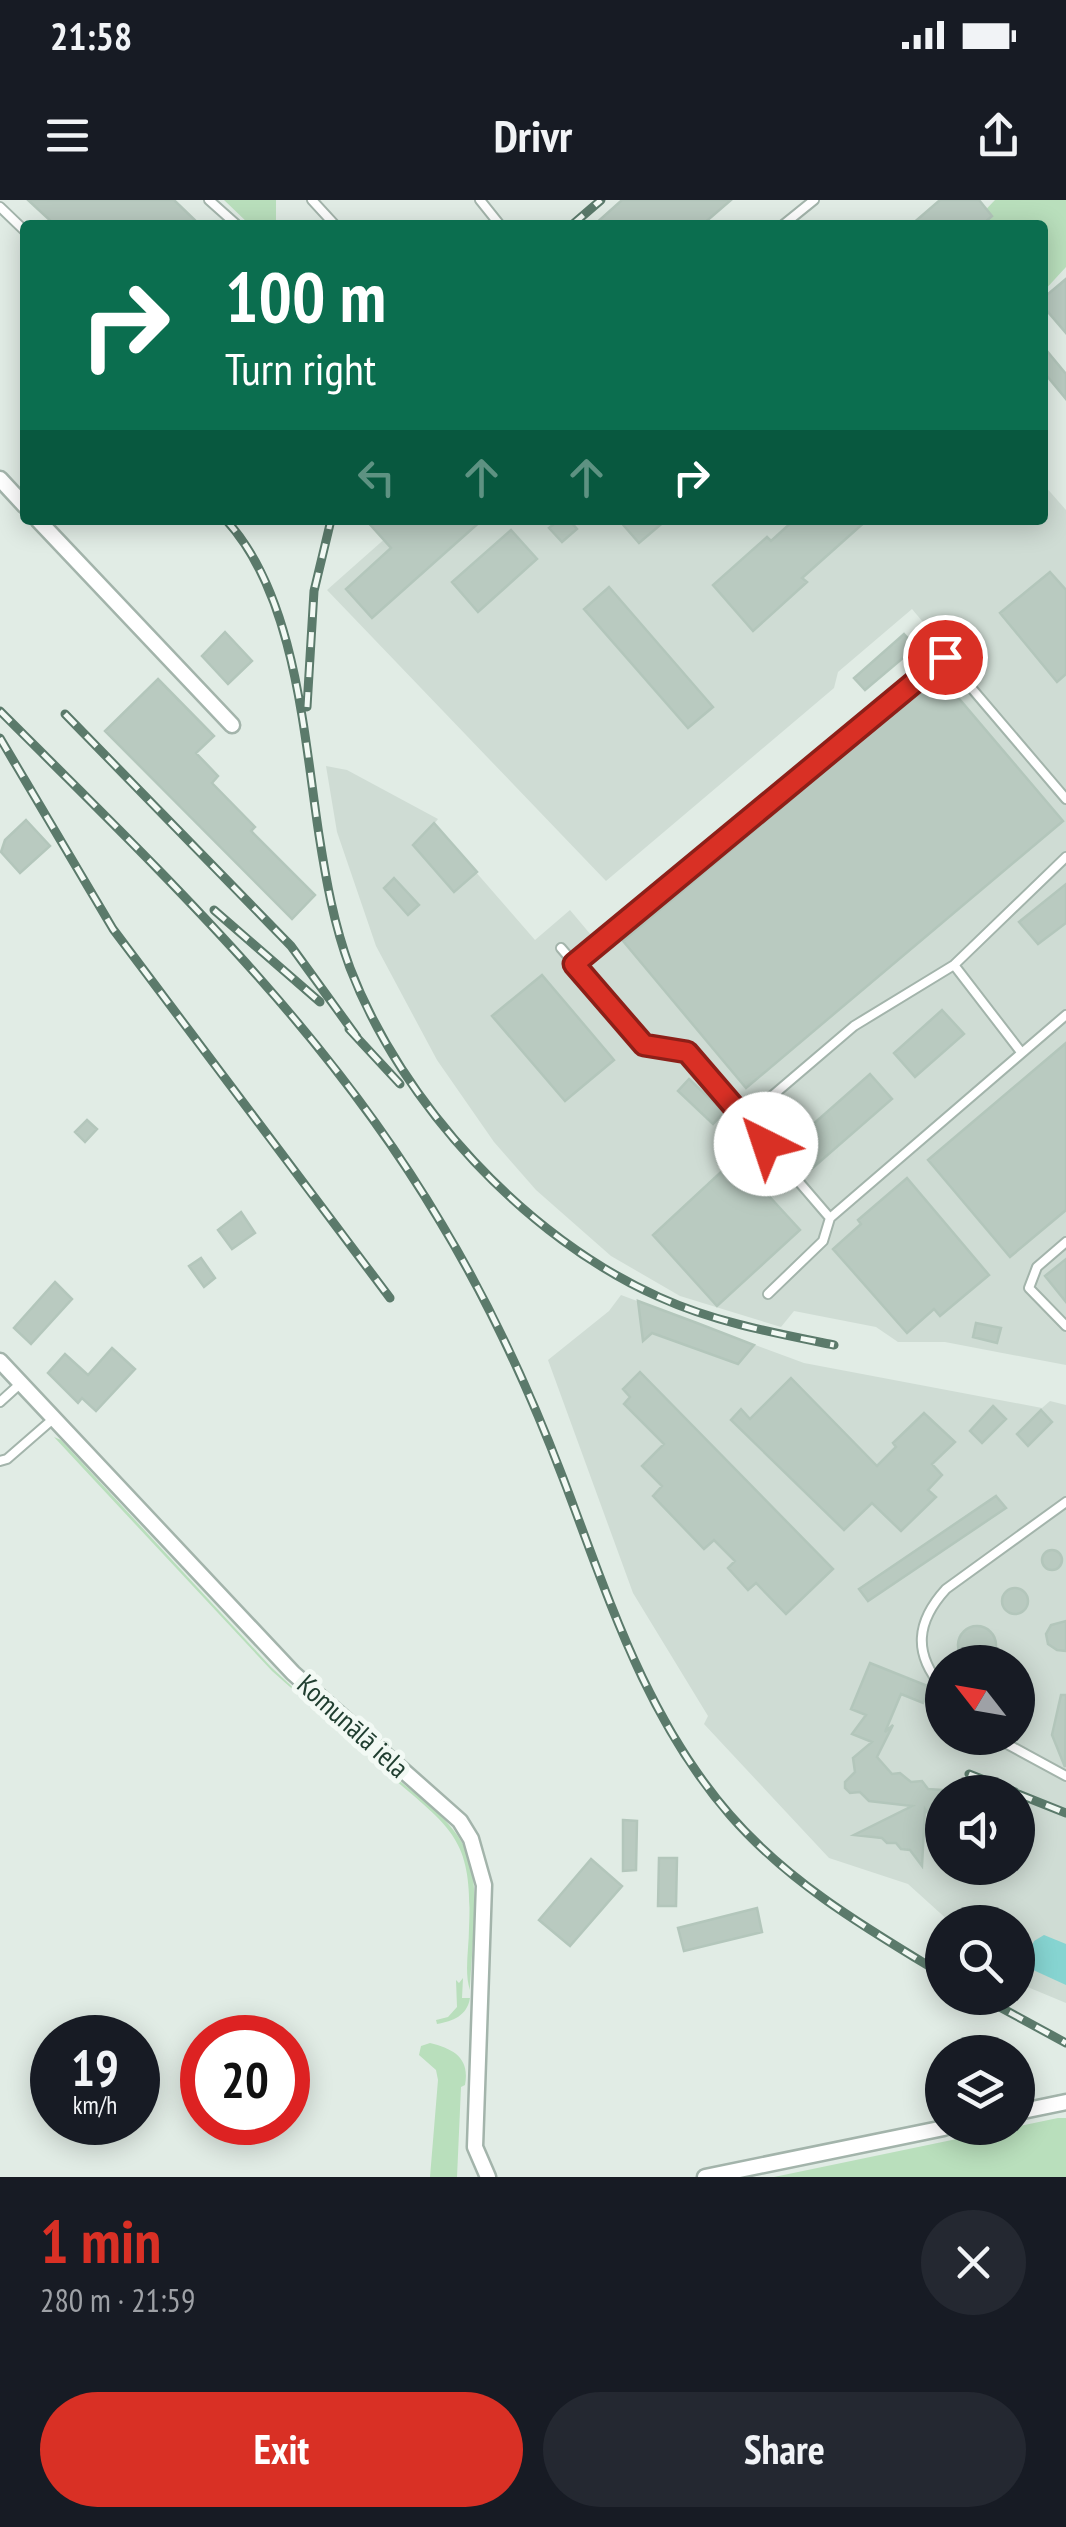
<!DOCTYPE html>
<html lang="en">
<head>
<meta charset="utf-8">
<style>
	:root { --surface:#171b24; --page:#242831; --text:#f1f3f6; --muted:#9ea1a6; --accent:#d93025 }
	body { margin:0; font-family:"PT Sans Narrow",sans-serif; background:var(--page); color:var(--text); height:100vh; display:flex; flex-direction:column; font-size:38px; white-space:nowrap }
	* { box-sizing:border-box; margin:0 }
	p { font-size:32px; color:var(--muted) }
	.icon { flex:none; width:55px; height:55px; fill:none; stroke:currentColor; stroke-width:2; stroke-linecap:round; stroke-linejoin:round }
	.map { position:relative; height:1977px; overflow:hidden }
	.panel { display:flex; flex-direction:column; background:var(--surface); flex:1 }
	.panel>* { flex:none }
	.top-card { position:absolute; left:20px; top:20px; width:1028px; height:305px; border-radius:10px; box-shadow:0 5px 25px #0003; background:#0b6e4f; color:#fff; overflow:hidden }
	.needle { width:65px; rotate:301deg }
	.controls { position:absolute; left:925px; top:1445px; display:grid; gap:20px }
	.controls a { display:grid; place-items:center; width:110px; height:110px; border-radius:50%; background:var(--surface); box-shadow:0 5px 25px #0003; font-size:50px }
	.speed { position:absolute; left:30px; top:1815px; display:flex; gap:20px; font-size:50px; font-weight:700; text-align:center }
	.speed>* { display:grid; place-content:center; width:130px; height:130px; border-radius:50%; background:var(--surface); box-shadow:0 5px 25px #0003; line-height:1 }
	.speed small { font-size:25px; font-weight:400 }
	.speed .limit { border:15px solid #d22; background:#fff; color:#111 }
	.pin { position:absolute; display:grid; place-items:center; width:85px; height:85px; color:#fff; margin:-42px; border:5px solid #fff; border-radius:50%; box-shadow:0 2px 10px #0007 }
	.me { position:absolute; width:110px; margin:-55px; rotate:319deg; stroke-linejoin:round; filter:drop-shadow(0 0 8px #0008) }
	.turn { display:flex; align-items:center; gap:35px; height:210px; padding:0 40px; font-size:45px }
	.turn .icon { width:130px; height:130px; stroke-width:2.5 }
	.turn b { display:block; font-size:70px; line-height:85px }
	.lanes { display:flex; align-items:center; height:95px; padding:0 40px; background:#0003; justify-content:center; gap:50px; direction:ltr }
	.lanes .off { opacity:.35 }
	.round { display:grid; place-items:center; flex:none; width:105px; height:105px; border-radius:52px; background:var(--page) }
	.summary { display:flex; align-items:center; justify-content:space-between; height:170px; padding:0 40px }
	h1 { font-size:60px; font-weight:800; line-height:75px; color:var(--accent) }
	.primary-button { display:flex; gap:20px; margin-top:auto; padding:20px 40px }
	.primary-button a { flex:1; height:115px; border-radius:60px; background:var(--accent); color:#fff; font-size:40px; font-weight:800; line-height:115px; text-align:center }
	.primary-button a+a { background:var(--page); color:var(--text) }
	.status { display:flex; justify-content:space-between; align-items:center; height:70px; padding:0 50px; background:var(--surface); direction:ltr }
	.status svg { height:28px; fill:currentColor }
	header { display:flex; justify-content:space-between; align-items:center; height:130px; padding:0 40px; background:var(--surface); font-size:45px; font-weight:800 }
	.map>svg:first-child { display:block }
</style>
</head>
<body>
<div class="status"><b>21:58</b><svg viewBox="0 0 49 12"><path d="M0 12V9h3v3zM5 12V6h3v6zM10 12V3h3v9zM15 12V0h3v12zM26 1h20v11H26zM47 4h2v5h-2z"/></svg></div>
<header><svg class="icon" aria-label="menu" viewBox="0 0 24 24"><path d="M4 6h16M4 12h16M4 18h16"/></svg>Drivr<svg class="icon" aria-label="share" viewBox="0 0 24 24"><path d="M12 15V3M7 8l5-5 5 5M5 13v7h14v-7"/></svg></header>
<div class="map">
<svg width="1066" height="1977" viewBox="0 0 1066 1977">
	<rect width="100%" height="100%" fill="#e1ece5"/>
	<path fill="#cfdcd4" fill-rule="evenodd" d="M1044,285L1066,310V1165L945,1142H898L876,1127L794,1111L781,1127L680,1096L611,1056L536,990L494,942L437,860L376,746L337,632L326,566L347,570L438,619L434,624L535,740L570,710L591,735L942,445L912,409L838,472L834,488L606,681L327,390L406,320H1042Z
		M621,1095L804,1163L1042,1208L1050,1201L1066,1205V1803L1018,1783V1722H950L908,1684L829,1658L704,1524L708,1516L633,1393L548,1160L609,1111ZM942,1462H1018V1538H942ZM942,1592H1018V1668H942Z"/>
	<path fill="#b9dfbc" d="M224,0H276V25H250Z
		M995,0H1066V67L1043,92L1042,25H971Z
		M54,1237L61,1240L271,1467L343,1534L272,1471Z
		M387,1573L392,1575C418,1596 453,1620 467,1652C481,1683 471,1754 470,1790C464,1773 469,1748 469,1728C473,1638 453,1630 387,1573Z
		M463,1778L462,1798H470C467,1816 453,1821 437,1824L436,1820L448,1817L457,1807L456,1780L459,1783Z
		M430,1843C454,1849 470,1858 465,1885L461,1887L457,1977H430L438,1880L436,1870L419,1855L421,1846Z
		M1058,1918H1066V1977H774Z"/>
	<path fill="#86d4d1" d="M1044,1735L1066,1744V1785L1031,1769L1027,1756L1034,1741Z"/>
	<path fill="#b9cac0" stroke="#b3c6bb" stroke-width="2.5" d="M28,0H174L200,25H55Z
		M622,0H731L702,25H594Z
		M940,0H979L992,16L982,25H911Z
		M1066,79V133L1042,105V99Z
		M1042,145L1066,174V199L1042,170Z
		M366,320H482L372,418L346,389L391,348Z
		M559,320H569L577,329L562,342L549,328Z
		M619,320H666L639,343Z
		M794,320H867L802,378L807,382L753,431L713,385L767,337L771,341Z
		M511,330L537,359L478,412L452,382Z
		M1050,372L1066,390V474L1057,482L1000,413Z
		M609,387L713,507L688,528L584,409Z
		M225,432L252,461L228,484L202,456Z
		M904,434L916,447L865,490L854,478Z
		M939,475L1063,621L746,888L623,741Z
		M158,479L214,536L196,553L218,576L212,583L255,627L251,631L315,695L292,719L105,531Z
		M26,620L50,646L20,673L1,652L5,640Z
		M434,623L477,672L454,692L413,645Z
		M394,678L419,705L408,715L384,688Z
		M1066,684V723L1038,744L1019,722Z
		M542,775L614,860L565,901L492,816Z
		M942,810L964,834L915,877L894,853Z
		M1066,843V1010L1010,1057L928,960Z
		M870,874L892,899L808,972L786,948Z
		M689,879L724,912L713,924L678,891Z
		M87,920L97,929L85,942L75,932Z
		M735,959L800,1030L717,1106L653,1035Z
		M907,978L989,1075L940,1116L934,1109L907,1133L833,1049L861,1024L858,1020Z
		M241,1012L255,1033L232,1049L218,1030Z
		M201,1058L215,1078L204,1087L189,1066Z
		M1066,1059V1102L1045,1076Z
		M55,1082L72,1099L31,1144L14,1128Z
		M638,1101L697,1123L754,1145L738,1164L652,1133L643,1141Z
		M976,1123L1001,1128L997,1143L973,1137Z
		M112,1148L135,1169L96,1211L82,1198L78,1203L48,1173L65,1154L88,1175Z
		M640,1172L833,1369L786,1414L756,1383L748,1390L728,1368L735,1361L714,1340L704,1349L653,1296L662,1286L642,1266L664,1244L624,1204L630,1197L623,1189Z
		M791,1178L877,1266L896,1247L893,1243L924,1213L955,1242L932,1264L942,1275L928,1290L936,1297L901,1331L872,1303L844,1330L731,1220L741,1209L750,1219Z
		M993,1206L1006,1219L982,1243L970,1231Z
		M1041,1210L1052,1222L1028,1246L1017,1234Z
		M996,1296L1006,1308L868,1401L859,1389Z
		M1042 1360a10 10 0 1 1 20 0a10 10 0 1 1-20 0Z
		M1002 1401a13 13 0 1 1 26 0a13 13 0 1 1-26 0Z
		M1066,1421V1451L1057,1450L1048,1444L1046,1434L1051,1425Z
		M958 1445a19 19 0 1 1 38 0a19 19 0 1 1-38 0Z
		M870,1463L930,1487L923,1503L901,1494L885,1532L893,1525L877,1557L892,1574L900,1573L911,1582L922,1581L928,1589L942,1590V1632L925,1609L922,1666L910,1650L901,1649L896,1643H887L882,1638L854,1635L912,1606L869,1601L860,1592L850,1593L845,1588V1582L855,1572L853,1558L872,1542L852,1534L866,1515L851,1509Z
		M1061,1495H1066L1065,1567L1052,1535Z
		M623,1620L637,1621L636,1670L623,1671Z
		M659,1658H677L676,1706H658Z
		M591,1659L622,1686L570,1746L539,1720Z
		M757,1708L762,1732L684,1751L678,1728Z"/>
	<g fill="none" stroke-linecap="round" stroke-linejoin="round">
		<defs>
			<path id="lane" d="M209,0L237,25
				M312,0L335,25
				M480,0L500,25
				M0,7L25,31
				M783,25L814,0
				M561,748L644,845L687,852L745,919L854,826L954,765L1021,852
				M574,764L945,457L1066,599
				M954,765L1066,657
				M745,919L830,1018
				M1066,1042L1037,1067L1029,1088L1066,1126
				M768,1094L823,1041L830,1018L1066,815
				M0,1202L21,1183
				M0,1261L7,1259L53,1219
				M942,1487C913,1453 916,1422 946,1389L1066,1302
				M996,1538L1066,1576"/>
			<path id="street" d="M0,279L25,306
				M38,320L232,525
				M0,1161L293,1473L460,1621L471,1639L484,1685L475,1947L488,1977
				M1018,1912L1066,1902
				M705,1977L944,1928"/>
		</defs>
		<use href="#lane" stroke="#a3b4ab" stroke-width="12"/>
		<use href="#street" stroke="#a3b4ab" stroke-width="19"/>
		<use href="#lane" stroke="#fff" stroke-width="8"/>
		<use href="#street" stroke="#fff" stroke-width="14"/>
		<defs>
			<path id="rail" d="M572,25L601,0
				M226,320C296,396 304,537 319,635C326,680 334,725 350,768C402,904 526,1038 659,1097C714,1122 774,1133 834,1145
				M307,507L314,391L331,320
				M0,511C162,673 323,824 441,1023C490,1104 529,1189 563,1278C608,1396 645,1517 730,1615C789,1683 866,1728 942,1774
				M65,514L291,746L357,837
				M0,538L113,729L390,1098
				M214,710L320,802
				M349,829L400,884
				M969,1574L1015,1592
				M1018,1594L1066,1613
				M983,1798L1066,1843"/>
		</defs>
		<use href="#rail" stroke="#5b7a6b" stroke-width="9"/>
		<use href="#rail" stroke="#f2f9f4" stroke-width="5" stroke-dasharray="15" stroke-linecap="butt"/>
	</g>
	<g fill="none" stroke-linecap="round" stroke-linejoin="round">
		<defs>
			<path id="route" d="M766,944L687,852L644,845L574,764L945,457"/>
		</defs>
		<use href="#route" stroke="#8d1f18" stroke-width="25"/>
		<use href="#route" stroke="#d93025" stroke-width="18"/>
	</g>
	<g text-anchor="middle" stroke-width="10" stroke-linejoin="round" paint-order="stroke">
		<g font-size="28" fill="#203e30" stroke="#f2f9f4">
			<text transform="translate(353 1526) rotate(42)" y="10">Komunālā iela</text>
		</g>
	</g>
</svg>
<div class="controls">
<a><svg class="needle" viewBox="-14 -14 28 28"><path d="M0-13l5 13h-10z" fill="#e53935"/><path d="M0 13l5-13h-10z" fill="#9ea1a6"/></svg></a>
<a><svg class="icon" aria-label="sound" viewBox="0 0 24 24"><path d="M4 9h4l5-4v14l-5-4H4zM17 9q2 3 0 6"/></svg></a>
<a><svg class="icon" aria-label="search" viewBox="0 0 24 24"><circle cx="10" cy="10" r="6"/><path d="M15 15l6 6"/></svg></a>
<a><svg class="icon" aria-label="layers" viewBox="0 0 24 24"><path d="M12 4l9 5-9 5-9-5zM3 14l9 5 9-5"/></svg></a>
</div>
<div class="speed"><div>19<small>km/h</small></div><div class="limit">20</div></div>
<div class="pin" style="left:945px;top:457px;background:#d93025"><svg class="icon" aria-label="arrive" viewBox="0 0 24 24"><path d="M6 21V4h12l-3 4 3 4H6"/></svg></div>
<svg class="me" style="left:766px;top:944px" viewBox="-20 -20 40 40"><circle r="19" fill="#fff"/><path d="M0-13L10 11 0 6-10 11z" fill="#d93025"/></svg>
<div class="top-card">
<div class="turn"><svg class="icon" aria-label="right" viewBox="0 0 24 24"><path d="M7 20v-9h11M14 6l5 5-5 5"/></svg><div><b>100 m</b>Turn right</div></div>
<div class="lanes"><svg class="icon off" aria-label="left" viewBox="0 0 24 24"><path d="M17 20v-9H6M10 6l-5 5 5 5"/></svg><svg class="icon off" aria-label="ahead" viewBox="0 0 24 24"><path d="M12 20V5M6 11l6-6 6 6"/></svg><svg class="icon off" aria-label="ahead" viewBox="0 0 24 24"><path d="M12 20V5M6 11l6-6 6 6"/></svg><svg class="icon" aria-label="right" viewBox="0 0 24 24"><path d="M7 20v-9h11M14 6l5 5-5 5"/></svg></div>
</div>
</div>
<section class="panel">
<div class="summary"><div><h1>1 min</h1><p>280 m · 21:59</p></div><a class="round"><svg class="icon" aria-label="close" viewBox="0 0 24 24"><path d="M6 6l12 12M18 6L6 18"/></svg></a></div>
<div class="primary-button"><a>Exit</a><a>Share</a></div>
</section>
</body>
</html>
